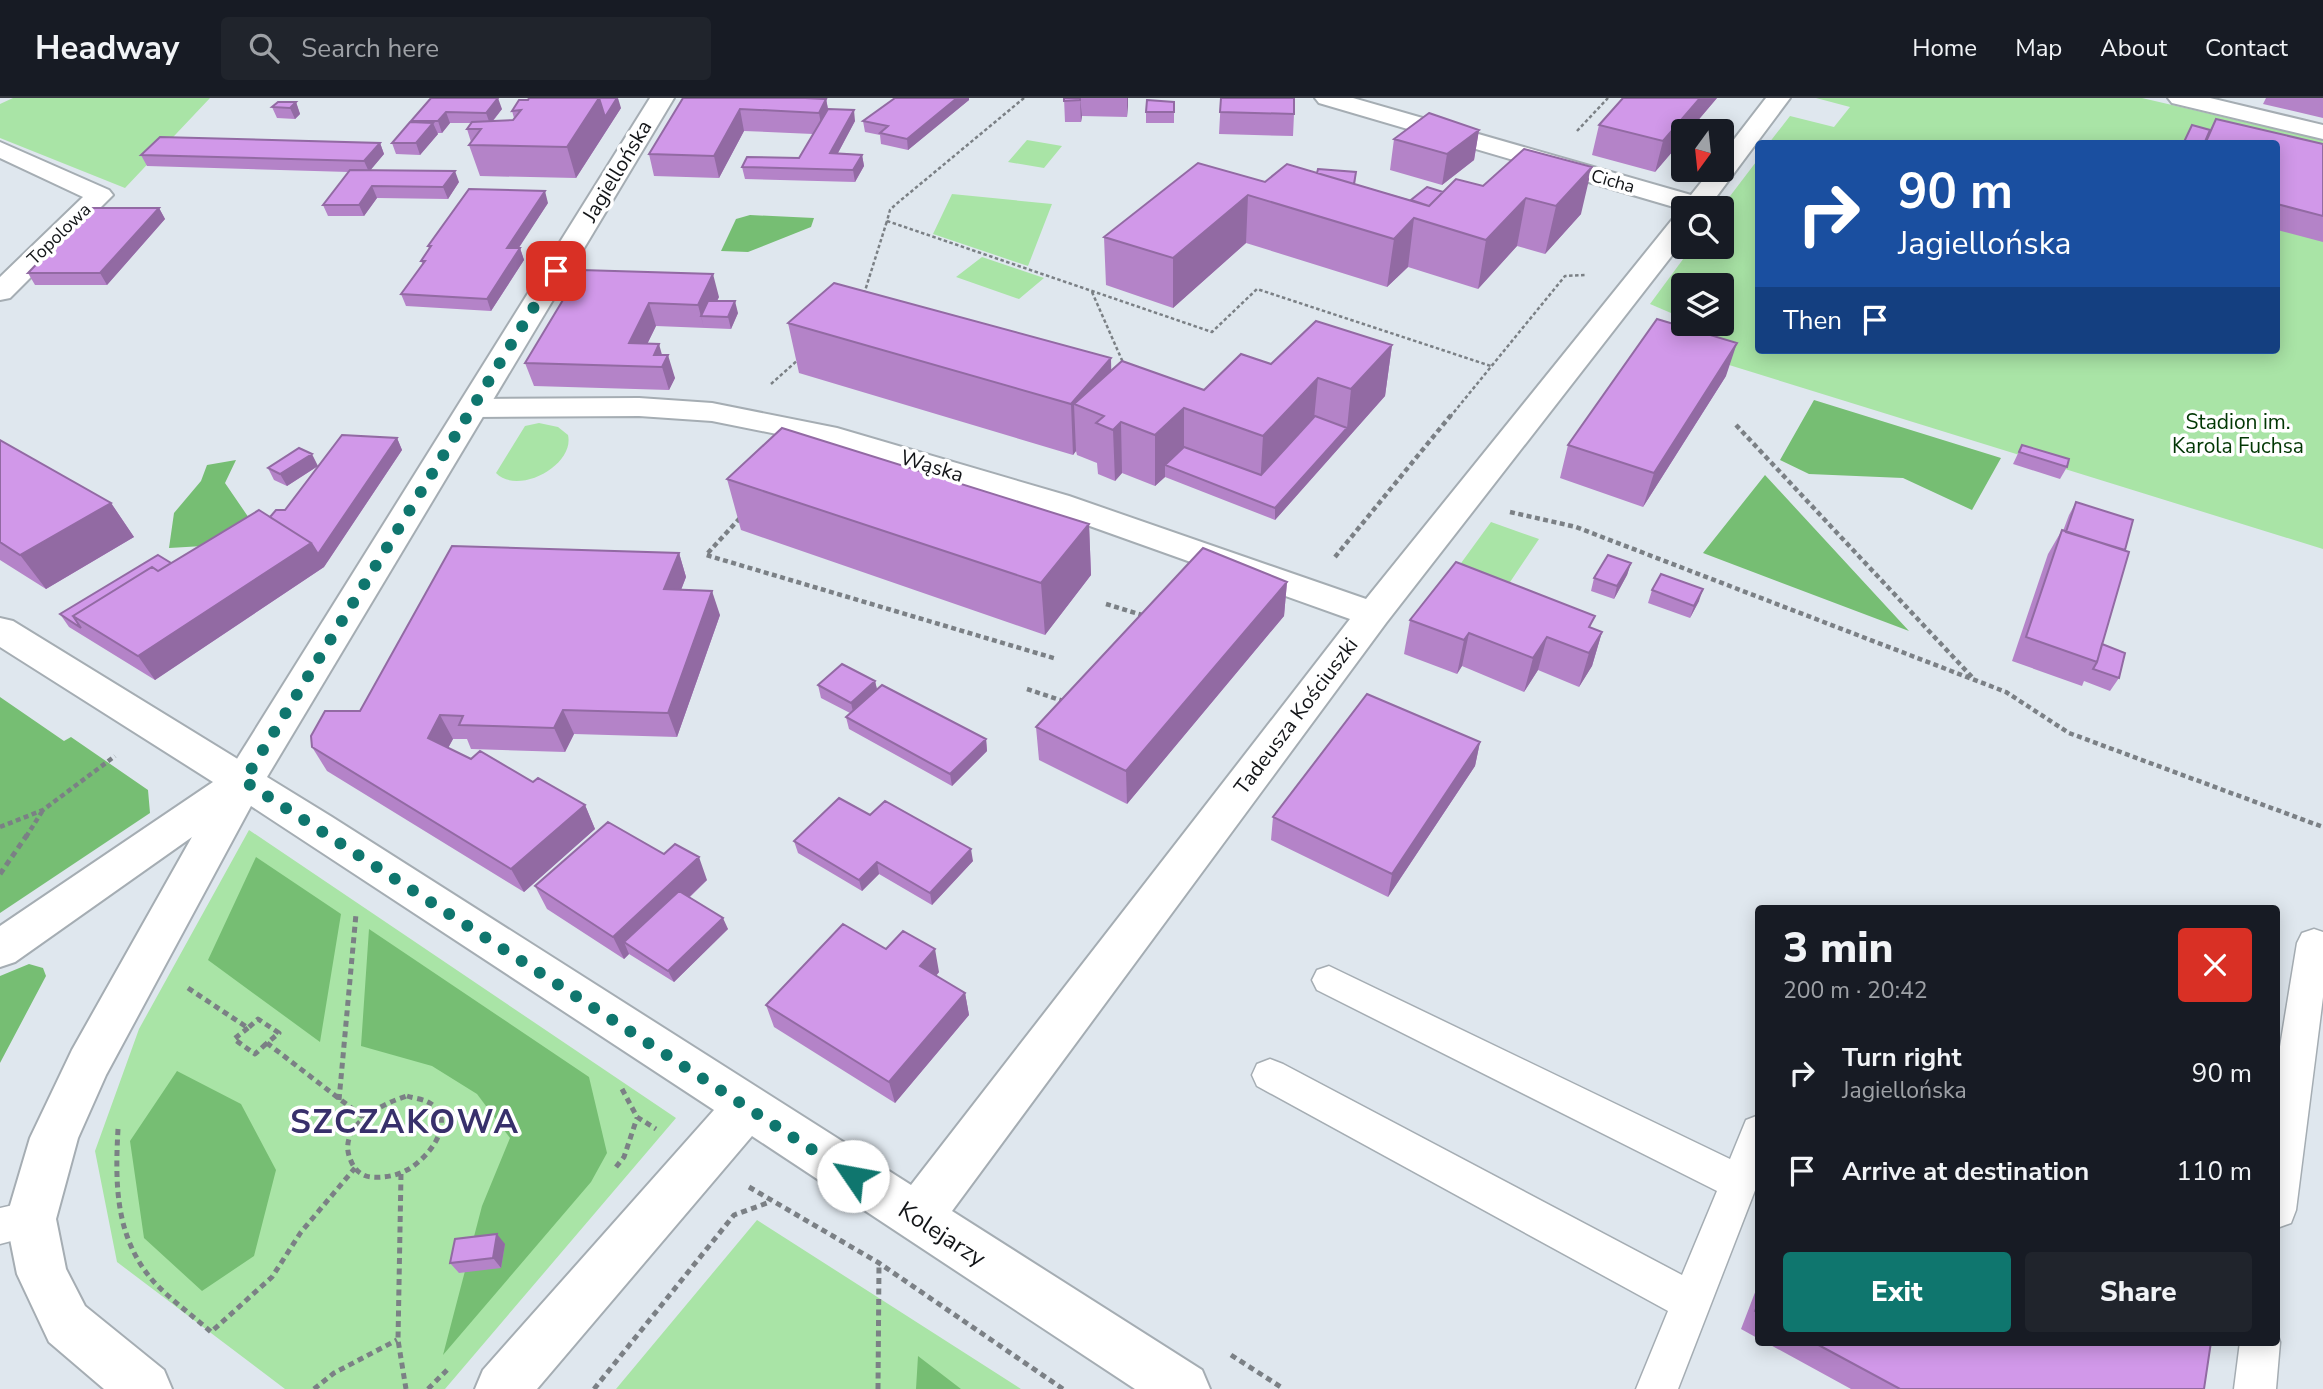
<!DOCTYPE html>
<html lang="en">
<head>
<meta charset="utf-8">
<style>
	:root { --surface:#171b24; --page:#20242c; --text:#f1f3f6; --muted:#9ea1a6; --line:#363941; --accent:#0f766e }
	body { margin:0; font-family:"Nunito Sans",sans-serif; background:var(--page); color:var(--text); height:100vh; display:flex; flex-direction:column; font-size:26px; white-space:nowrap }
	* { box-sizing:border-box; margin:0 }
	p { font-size:23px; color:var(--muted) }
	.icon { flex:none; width:38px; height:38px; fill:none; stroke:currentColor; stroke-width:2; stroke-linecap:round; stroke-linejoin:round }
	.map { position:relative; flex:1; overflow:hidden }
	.drawer { position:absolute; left:1755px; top:807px; width:525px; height:441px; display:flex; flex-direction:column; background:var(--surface); border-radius:7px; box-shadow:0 4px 18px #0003 }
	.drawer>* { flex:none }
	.top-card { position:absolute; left:1755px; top:42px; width:525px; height:214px; border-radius:7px; box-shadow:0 4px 18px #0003; background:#1a4fa0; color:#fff; overflow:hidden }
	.needle { width:46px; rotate:195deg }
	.tools { position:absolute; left:1671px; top:21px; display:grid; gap:14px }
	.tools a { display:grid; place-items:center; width:63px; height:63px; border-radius:7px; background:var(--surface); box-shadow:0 4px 18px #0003; font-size:35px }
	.pin { position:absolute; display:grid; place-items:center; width:60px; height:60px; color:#fff; margin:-30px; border-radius:14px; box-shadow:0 4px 10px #0006 }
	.me { position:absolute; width:77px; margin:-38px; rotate:303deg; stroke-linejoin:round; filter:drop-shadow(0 0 5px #0008) }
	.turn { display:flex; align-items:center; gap:24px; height:147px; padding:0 28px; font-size:32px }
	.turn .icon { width:91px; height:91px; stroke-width:2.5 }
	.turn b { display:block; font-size:49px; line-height:60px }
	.then { display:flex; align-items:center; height:66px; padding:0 28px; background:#0003; gap:14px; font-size:26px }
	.round { display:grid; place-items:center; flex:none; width:74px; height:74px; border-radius:7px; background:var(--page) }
	.overview { display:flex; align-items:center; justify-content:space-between; height:119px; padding:0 28px }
	h1 { font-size:42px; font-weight:800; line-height:52px }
	.action { display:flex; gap:14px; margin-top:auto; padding:14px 28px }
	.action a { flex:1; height:80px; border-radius:7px; background:var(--accent); color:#fff; font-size:28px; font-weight:800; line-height:80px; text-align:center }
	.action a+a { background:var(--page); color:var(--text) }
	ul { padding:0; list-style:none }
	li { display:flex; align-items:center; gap:21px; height:98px; padding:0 28px }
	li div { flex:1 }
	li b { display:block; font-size:26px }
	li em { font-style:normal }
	header { display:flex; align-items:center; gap:42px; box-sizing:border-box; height:98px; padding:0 35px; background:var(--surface); border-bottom:2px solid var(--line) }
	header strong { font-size:33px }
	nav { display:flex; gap:38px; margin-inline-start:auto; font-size:24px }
	.search { width:490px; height:63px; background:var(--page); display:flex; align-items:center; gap:18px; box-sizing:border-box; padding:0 24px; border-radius:7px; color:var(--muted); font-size:26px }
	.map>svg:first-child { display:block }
</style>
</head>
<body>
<header>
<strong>Headway</strong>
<div class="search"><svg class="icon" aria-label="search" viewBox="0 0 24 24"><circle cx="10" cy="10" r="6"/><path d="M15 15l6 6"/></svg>Search here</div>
<nav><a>Home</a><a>Map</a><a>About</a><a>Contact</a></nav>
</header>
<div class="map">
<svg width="2323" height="1291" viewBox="0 0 2323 1291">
	<rect width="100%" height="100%" fill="#dfe7ee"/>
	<path fill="#a9e4a6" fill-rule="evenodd" d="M13,0H210L125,90L0,40V6Z
		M1816,0H2142L2323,42V451L1658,245L1678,218L1650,206L1692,149H1722L1721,110L1759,60V252H2277V46L1769,45L1790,18L1834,29L1850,9ZM1684,187H1722V226H1684Z
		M1027,42L1062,48L1044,70L1008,64Z
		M952,96L1052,106L1028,168L933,136Z
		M982,159L1044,180L1019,201L956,179Z
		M539,325L558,329L568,337C575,367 518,398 496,375L525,328Z
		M1491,424L1539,441L1498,502L1448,483Z
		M249,732L676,1020L445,1291H285L117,1164L95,1053L139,931Z
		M757,1122L1021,1291H616Z"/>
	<path fill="#76be73" d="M750,117L814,120L811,129L748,154L721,153L736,121Z
		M1814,302L2001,360L1972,412L1903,380L1809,376L1780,362Z
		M236,362L225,385L251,423L220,447L169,450L174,415L201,383L207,367Z
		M1765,377L1909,533L1703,455Z
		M0,599L64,643L71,639L148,692L150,715L0,815Z
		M256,759L341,816L320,944L208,862Z
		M369,831L589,979L607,1055L591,1084L443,1257L482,1108L510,1040L477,996L432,968L361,948Z
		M29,866L43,870L46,878L0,965V878Z
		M177,973L241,1006L276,1072L254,1158L202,1193L144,1140L130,1043Z
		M918,1258L961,1291H916Z"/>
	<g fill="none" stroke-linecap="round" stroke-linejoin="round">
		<defs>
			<path id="lane" d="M2314,831L2323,834V899L2296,1112L2291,1125L2277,1130V967L2297,845L2302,835Z
				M1329,868L1730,1061L1746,1022L1759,1017V1082L1678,1291H1636L1668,1213L1257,988L1252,977L1257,966L1270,961L1283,966L1682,1177L1717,1093L1317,892L1312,882L1317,872Z
				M31,1103L45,1108L50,1121L45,1134L0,1146V1110Z
				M2277,1235L2280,1244L2276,1291H2234L2240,1244H2277Z"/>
			<path id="street" d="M1315,0H1353L1691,97L1711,72H1722V57L1766,0H1790L1708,110L1684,112L1319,5Z
				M2168,0H2210L2323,27V41L2172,5Z
				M0,44L109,92L113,97L10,200L0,202V179L83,99L0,60Z
				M1684,116V142L1386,525L952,1113L1202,1272L1210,1291H1135L752,1038L537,1291H475L483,1272L714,1012L251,708L106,977L78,1040L56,1121L66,1171L85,1208L164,1272L172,1291H104L49,1244L17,1176L6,1121L30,1040L72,952L192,739L15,864L0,869V828L213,684L0,549V520L13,523L332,719L911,1087L1350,521L1045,412L831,347L712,323L639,318L473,319L462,317L458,310L462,303L473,301L639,300L712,305L837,330L1069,398L1366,501L1675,118Z"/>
			<path id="secondary" d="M650,0H674L258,694L244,698L230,694L224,683L230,672Z"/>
		</defs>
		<use href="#lane" stroke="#a5adb3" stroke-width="3"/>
		<use href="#street" stroke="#a5adb3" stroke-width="4"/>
		<use href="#secondary" stroke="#a5adb3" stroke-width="4"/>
		<path stroke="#7b8085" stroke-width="2.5" stroke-dasharray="3.5 2.5" stroke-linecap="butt" d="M1024,0L895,107L890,112L887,123L1212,234L1257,191L1491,268
			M1577,33L1608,0
			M1092,194L1125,269
			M864,196L887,123
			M771,286L799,261
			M1450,319L1565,178L1585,177"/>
		<path stroke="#7b8085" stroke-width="4.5" stroke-dasharray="5 3.5" stroke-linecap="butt" d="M1736,327L1972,579
			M1510,414L1576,429L2006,594L2069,635L2323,729
			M740,420L706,457L1057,561
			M1335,459L1451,317
			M1106,506L1145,518
			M1027,591L1066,604
			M0,729L43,712L115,658
			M26,739L43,712"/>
		<path stroke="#7b8085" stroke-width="5" stroke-dasharray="6 4.5" stroke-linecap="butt" d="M0,776L27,737
			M188,890L248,930L258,921L279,935L267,945L363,1019
			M248,930L234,941L255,956L267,945
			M622,991L637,1019L656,1031
			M407,998C413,1000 422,1001 428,1004C460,1021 428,1061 407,1072C396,1078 383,1080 371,1079C361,1078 354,1071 351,1063C335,1029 381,1006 407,998Z
			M339,1002L356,816
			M118,1031C115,1086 115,1140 154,1184C171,1202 192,1217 211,1234L272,1179L301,1134L355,1070
			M616,1069L624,1059L637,1020
			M401,1076L398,1242L406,1291
			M749,1089L879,1165L1063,1291
			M1231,1257L1284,1291
			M314,1291L334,1275L397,1242
			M428,1291L447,1272
			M594,1291L734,1117L770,1104
			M878,1291L879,1165"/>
		<use href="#lane" fill="#fff" fill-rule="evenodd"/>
		<use href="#street" fill="#fff" fill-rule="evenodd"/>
		<use href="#secondary" fill="#fff" fill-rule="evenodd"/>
	</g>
	<path fill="#b483c8" d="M431,0L502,11L493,23L513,22L514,20L512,13L621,10L576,80L480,78L469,47L471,44L467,31L471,25H450L442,35H437L438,36L420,57L396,56L392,45L412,24L411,23Z
		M683,0H826L828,11L855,23L838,55L862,57L864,68L855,84L745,81L742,69L799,60L813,36L744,33L719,80L654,78L649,56Z
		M895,0H969V2L908,52L881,46L880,37L865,34L863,23Z
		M1064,0H1128L1127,19L1082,18L1081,24H1065Z
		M1221,0L1294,16L1293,38L1219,36Z
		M1623,0H1717L1689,33H1684V40L1655,74L1592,57L1599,27Z
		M2266,0H2323V20L2263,6Z
		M296,4L300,16L295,21L277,20L272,9Z
		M1174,4V25H1146V14Z
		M2216,21L2323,46V144L2277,132V46H2182L2210,32Z
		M1479,32L1474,62L1442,87L1390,72L1394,41Z
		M380,45L384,56L370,72L459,84L448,101L377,100L364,118H328L323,107L349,74L147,68L141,57Z
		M1524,51L1581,116L1545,156L1517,148L1478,191L1408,169L1387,189L1246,145L1173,210L1106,187L1104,139L1265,84L1317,75L1356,74L1355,86L1411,102L1443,94L1483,88Z
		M548,105L518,150H520L524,162L491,213L406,208L401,196L423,167L421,163L429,151L428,148Z
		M159,110L165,121L107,187H35L28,175Z
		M581,172L719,199L717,203L738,215L731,231L656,228L647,246L662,257L675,280L669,292L534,288L525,265Z
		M788,225L1111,260V273L1204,292L1271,266L1392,247L1385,298L1275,422L1165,379L1155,388L1122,375L1115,383L1098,376L1097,365L1077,357L1076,353L1073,357L799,275Z
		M1726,278L1643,409L1560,380L1568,347Z
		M397,340L402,352L324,469L155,582L69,529L60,516L285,412Z
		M0,342L111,405L134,439L46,491L0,462Z
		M2022,347L2067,369L2060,381L2013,366Z
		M318,368L287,388L274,382L268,370Z
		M727,381L1089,426L1091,477L1045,537L741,432Z
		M2076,404L2102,546L2119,580L2110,593L2084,583L2082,588L2012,563L2048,456L2062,432L2063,433L2069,417Z
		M679,455L686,479L681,492L720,517L677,639L574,636L565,654L471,651L467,641H453L448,650L471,661L533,684L585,707L595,731L524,794L327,673L312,649L360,613Z
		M1631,465L1627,477L1614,501L1591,493L1594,480Z
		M1287,484L1284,518L1127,706L1039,662L1036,629Z
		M1652,492L1699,503L1690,520L1648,505Z
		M1410,522L1592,530L1602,534L1592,568L1579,589L1538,572L1524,594L1462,568L1457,576L1404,556Z
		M875,583L877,591L986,641L987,653L952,688L849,631L846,619L850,615L821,600L818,587Z
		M1480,644L1475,668L1388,799L1271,742L1273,719Z
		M870,717L973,763L932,807L879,776L862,793L798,755L794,743Z
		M707,782L690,799L728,831L674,884L629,856L624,861L547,811L535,788Z
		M886,851L939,874L936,878L965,895L969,917L895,1005L774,929L766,907Z
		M505,1146L501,1170L459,1175L450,1165Z
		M1759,1184V1241L1741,1231Z
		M1765,1244H2211L2204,1291H1851Z"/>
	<path fill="#926aa3" d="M498,0L502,11L490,26L486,15Z
		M599,0H618L621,10L576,80L567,49Z
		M957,0H969V2L908,52L907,41Z
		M1080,0L1082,18L1081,24L1080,2Z
		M1127,0H1128V8L1127,19Z
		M1700,0H1717L1689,33H1684V40L1655,74L1663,43Z
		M826,1L830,22L823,37L819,15Z
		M296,4L300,16L295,21L290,10Z
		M740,11L744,33L719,80L714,58Z
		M854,12L855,23L832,66L830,55Z
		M446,14L450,25L442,35L438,23Z
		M433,25L438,36L420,57L416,45Z
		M1479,32L1474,62L1442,87L1447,56Z
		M380,45L384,56L369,74L364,63Z
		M862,57L864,68L855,84L853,72Z
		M1592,69L1581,116L1545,156L1556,108Z
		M455,73L459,84L448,101L443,89Z
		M372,88L377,100L364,118L359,107Z
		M545,93L548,105L511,162L507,150Z
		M1248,97L1246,145L1173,210V160Z
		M1526,100L1517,148L1478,191L1486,142Z
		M159,110L165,121L107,187L100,175Z
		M1414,120L1408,169L1387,189L1394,141Z
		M520,150L524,162L491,213L487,201Z
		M713,176L719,199L709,218H701L704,230L698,207Z
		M735,203L738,215L731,231L728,219Z
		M649,205L656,228L636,269L629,245Z
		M1737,245L1726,278L1643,409L1654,375Z
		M659,246L664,264L668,257L675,280L669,292L662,269L654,257Z
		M1392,247L1385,298L1275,422V410L1347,330L1351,291Z
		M1111,260L1112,311L1104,318L1074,306L1076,353L1073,357L1071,306Z
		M1318,280L1313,331L1260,389L1263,338Z
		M1184,310V361L1165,367V379L1155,388V337Z
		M1121,324L1122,375L1115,383L1113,332Z
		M397,340L402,352L324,469L155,582L138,558Z
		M312,356L318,368L287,388L280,376Z
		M111,405L134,439L46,491L20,457Z
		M1089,426L1091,477L1045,537L1041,485Z
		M679,455L686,479L672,515L664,491Z
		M1631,465L1627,477L1614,501L1617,488Z
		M1287,484L1284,518L1127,706L1126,673Z
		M1703,491L1699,503L1690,520L1694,508Z
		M712,493L720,517L677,639L668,615Z
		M1602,534L1592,568L1579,589L1589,555Z
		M1469,535L1462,568L1457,576L1464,542Z
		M1547,539L1538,572L1524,594L1533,560Z
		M875,583L878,596L854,618L851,605Z
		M563,612L574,636L565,654L554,630Z
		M440,617L453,641L441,663L428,640Z
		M986,641L987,653L952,688L950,676Z
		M1480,644L1475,668L1388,799L1392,776Z
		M585,707L595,731L524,794L511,771Z
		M971,751L973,763L932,807L930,795Z
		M699,759L707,782L634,851L624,844L629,856L624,861L613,839Z
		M877,764L879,776L862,793L859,782Z
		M723,820L728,831L674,884L668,873Z
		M935,851L939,874L925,891L920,868Z
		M965,895L969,917L895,1005L889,984Z
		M497,1136L505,1146L501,1170L493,1160Z"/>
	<path fill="#d198e9" stroke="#926aa3" stroke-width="2" d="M431,0H498L486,15L446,14L438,23H411Z
		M529,0H599L567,49L469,47L481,31H467L472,24L513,22L521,12L512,13L519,2H528Z
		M599,0H617L605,19Z
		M683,0H805L826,1L819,15L740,11L714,58L649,56Z
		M895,0H957L907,41L880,35L888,28L863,23Z
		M1064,0H1080V2L1064,3Z
		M1221,0H1294V16L1220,14Z
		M1623,0H1700L1663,43L1599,27Z
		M1147,2L1174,4V14H1146Z
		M278,4H296L290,10L272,9Z
		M828,11L854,12L830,55L862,57L853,72L742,69L747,59L799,60Z
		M1429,15L1479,32L1447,56L1394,41Z
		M2216,21L2323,46V118L2277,106V46H2205Z
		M410,24L433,25L416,45H392Z
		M2192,27L2210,32L2204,46H2183Z
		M160,39L380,45L364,63L141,57Z
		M1524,51L1592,69L1556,108L1526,100L1486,142L1414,120L1394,141L1248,97L1173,160L1104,139L1198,65L1265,84L1287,66L1429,108L1456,81L1483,88Z
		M1318,71L1356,74L1354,86L1317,75Z
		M350,72L455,73L443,89L372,88L359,107H323Z
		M1427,89L1443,94L1429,108L1411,102Z
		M469,91L545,93L507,150H520L487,201L401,196L425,163H421L431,148H428Z
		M90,110H159L100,175H28Z
		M581,172L713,176L698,207L649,205L629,245L659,246L654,257H668L662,269L525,265Z
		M834,185L1111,260L1071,306L788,225Z
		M708,203H735L728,219L701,218Z
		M1657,221L1737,245L1654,375L1568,347Z
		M1316,223L1392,247L1351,291L1318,280L1263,338L1184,310L1155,337L1121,324L1113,332L1096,325L1104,318L1074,306L1122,263L1204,292L1241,256L1271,266Z
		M1315,318L1347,330L1275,410L1165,367L1184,349L1261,377Z
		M782,330L1089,426L1041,485L727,381Z
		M342,337L397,340L318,456L311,445L270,419L276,412H285Z
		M0,342L111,405L20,457L0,444Z
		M2022,347L2069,361L2067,369L2019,354Z
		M299,350L312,356L280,376L268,370Z
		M2076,404L2133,422L2125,452L2066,434Z
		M259,412L311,445L138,558L73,518L152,469L158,473Z
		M2062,432L2129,454L2097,564L2026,539Z
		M452,448L679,455L664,491L712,493L668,615L563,612L554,630L459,627L463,618L440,617L428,640L471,661L480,653L533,684L538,680L585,707L511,771L312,649L311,638L325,613H360Z
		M1203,450L1287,484L1126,673L1036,629Z
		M158,457L171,465L158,473L152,469L73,518L81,530L60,516Z
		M1608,457L1631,465L1617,488L1594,480Z
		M1456,464L1595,518L1589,529L1602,534L1589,555L1547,539L1533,560L1469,535L1464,542L1410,522Z
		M1661,476L1703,491L1694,508L1652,492Z
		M2102,546L2125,555L2119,580L2093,571L2097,564Z
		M842,566L875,583L851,605L818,587Z
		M882,587L986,641L950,676L846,619Z
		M1367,596L1480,644L1392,776L1273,719Z
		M839,700L870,717L885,703L971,751L930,795L877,764L859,782L794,743Z
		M608,724L664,756L675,746L699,759L613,839L535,788Z
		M679,793L723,820L668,873L624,844Z
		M843,826L886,851L903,833L935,851L920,868L965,895L889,984L766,907Z
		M497,1136L493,1160L450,1165L455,1141Z
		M1759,1204V1215L1755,1213Z
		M1813,1244H2211L2204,1291H1900Z"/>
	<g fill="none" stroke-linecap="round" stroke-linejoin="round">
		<path stroke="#0f766e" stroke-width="12" stroke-dasharray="0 21.6" d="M556,173L244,683L853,1078"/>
	</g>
	<g text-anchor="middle" stroke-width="7" stroke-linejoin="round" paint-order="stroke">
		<g font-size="18" fill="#131518" stroke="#fff">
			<text transform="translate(1613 83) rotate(16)" y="6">Cicha</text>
			<text transform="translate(59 136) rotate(-44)" y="6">Topolowa</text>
		</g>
		<g font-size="21" fill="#131518" stroke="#fff">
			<text transform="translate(617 73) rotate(-59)" y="7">Jagiellońska</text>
			<text transform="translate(932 368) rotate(17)" y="7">Wąska</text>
			<text transform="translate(1296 618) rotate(-53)" y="7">Tadeusza Kościuszki</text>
		</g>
		<g font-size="21" fill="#023704" stroke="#fff">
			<text x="2238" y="331">Stadion im.<tspan x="2238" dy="24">Karola Fuchsa</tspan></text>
		</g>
		<g font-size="24" fill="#131518" stroke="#fff">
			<text transform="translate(942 1136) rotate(33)" y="8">Kolejarzy</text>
		</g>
		<g font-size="33" font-weight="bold" letter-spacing="2" fill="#38306b" stroke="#fff">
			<text x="405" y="1035">SZCZAKOWA</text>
		</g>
	</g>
</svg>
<div class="tools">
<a><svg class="needle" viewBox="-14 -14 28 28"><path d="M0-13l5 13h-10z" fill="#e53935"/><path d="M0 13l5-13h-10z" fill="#9ea1a6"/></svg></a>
<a><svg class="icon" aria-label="search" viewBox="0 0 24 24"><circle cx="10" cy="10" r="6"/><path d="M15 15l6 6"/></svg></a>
<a><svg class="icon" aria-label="layers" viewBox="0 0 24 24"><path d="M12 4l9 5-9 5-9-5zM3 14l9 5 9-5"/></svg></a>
</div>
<div class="pin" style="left:556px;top:173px;background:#d93025"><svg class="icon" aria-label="arrive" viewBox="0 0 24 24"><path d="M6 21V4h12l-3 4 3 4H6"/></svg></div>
<svg class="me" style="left:853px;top:1078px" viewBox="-20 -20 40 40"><circle r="19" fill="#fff"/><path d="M0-13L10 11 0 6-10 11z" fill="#0f766e"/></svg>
<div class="top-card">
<div class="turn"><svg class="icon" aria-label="right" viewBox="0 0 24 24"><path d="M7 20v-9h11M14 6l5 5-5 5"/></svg><div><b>90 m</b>Jagiellońska</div></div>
<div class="then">Then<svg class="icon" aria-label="arrive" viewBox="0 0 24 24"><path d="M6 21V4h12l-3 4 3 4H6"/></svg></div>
</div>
<section class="drawer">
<div class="overview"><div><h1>3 min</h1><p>200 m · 20:42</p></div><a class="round" style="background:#d93025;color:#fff"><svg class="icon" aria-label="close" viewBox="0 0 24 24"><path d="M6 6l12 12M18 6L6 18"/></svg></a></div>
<ul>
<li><svg class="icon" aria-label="right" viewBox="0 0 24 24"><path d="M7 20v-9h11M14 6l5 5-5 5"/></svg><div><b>Turn right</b><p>Jagiellońska</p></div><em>90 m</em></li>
<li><svg class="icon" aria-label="arrive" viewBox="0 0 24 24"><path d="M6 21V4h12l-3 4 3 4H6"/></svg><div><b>Arrive at destination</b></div><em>110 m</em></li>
</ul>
<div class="action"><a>Exit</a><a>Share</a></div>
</section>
</div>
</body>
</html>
